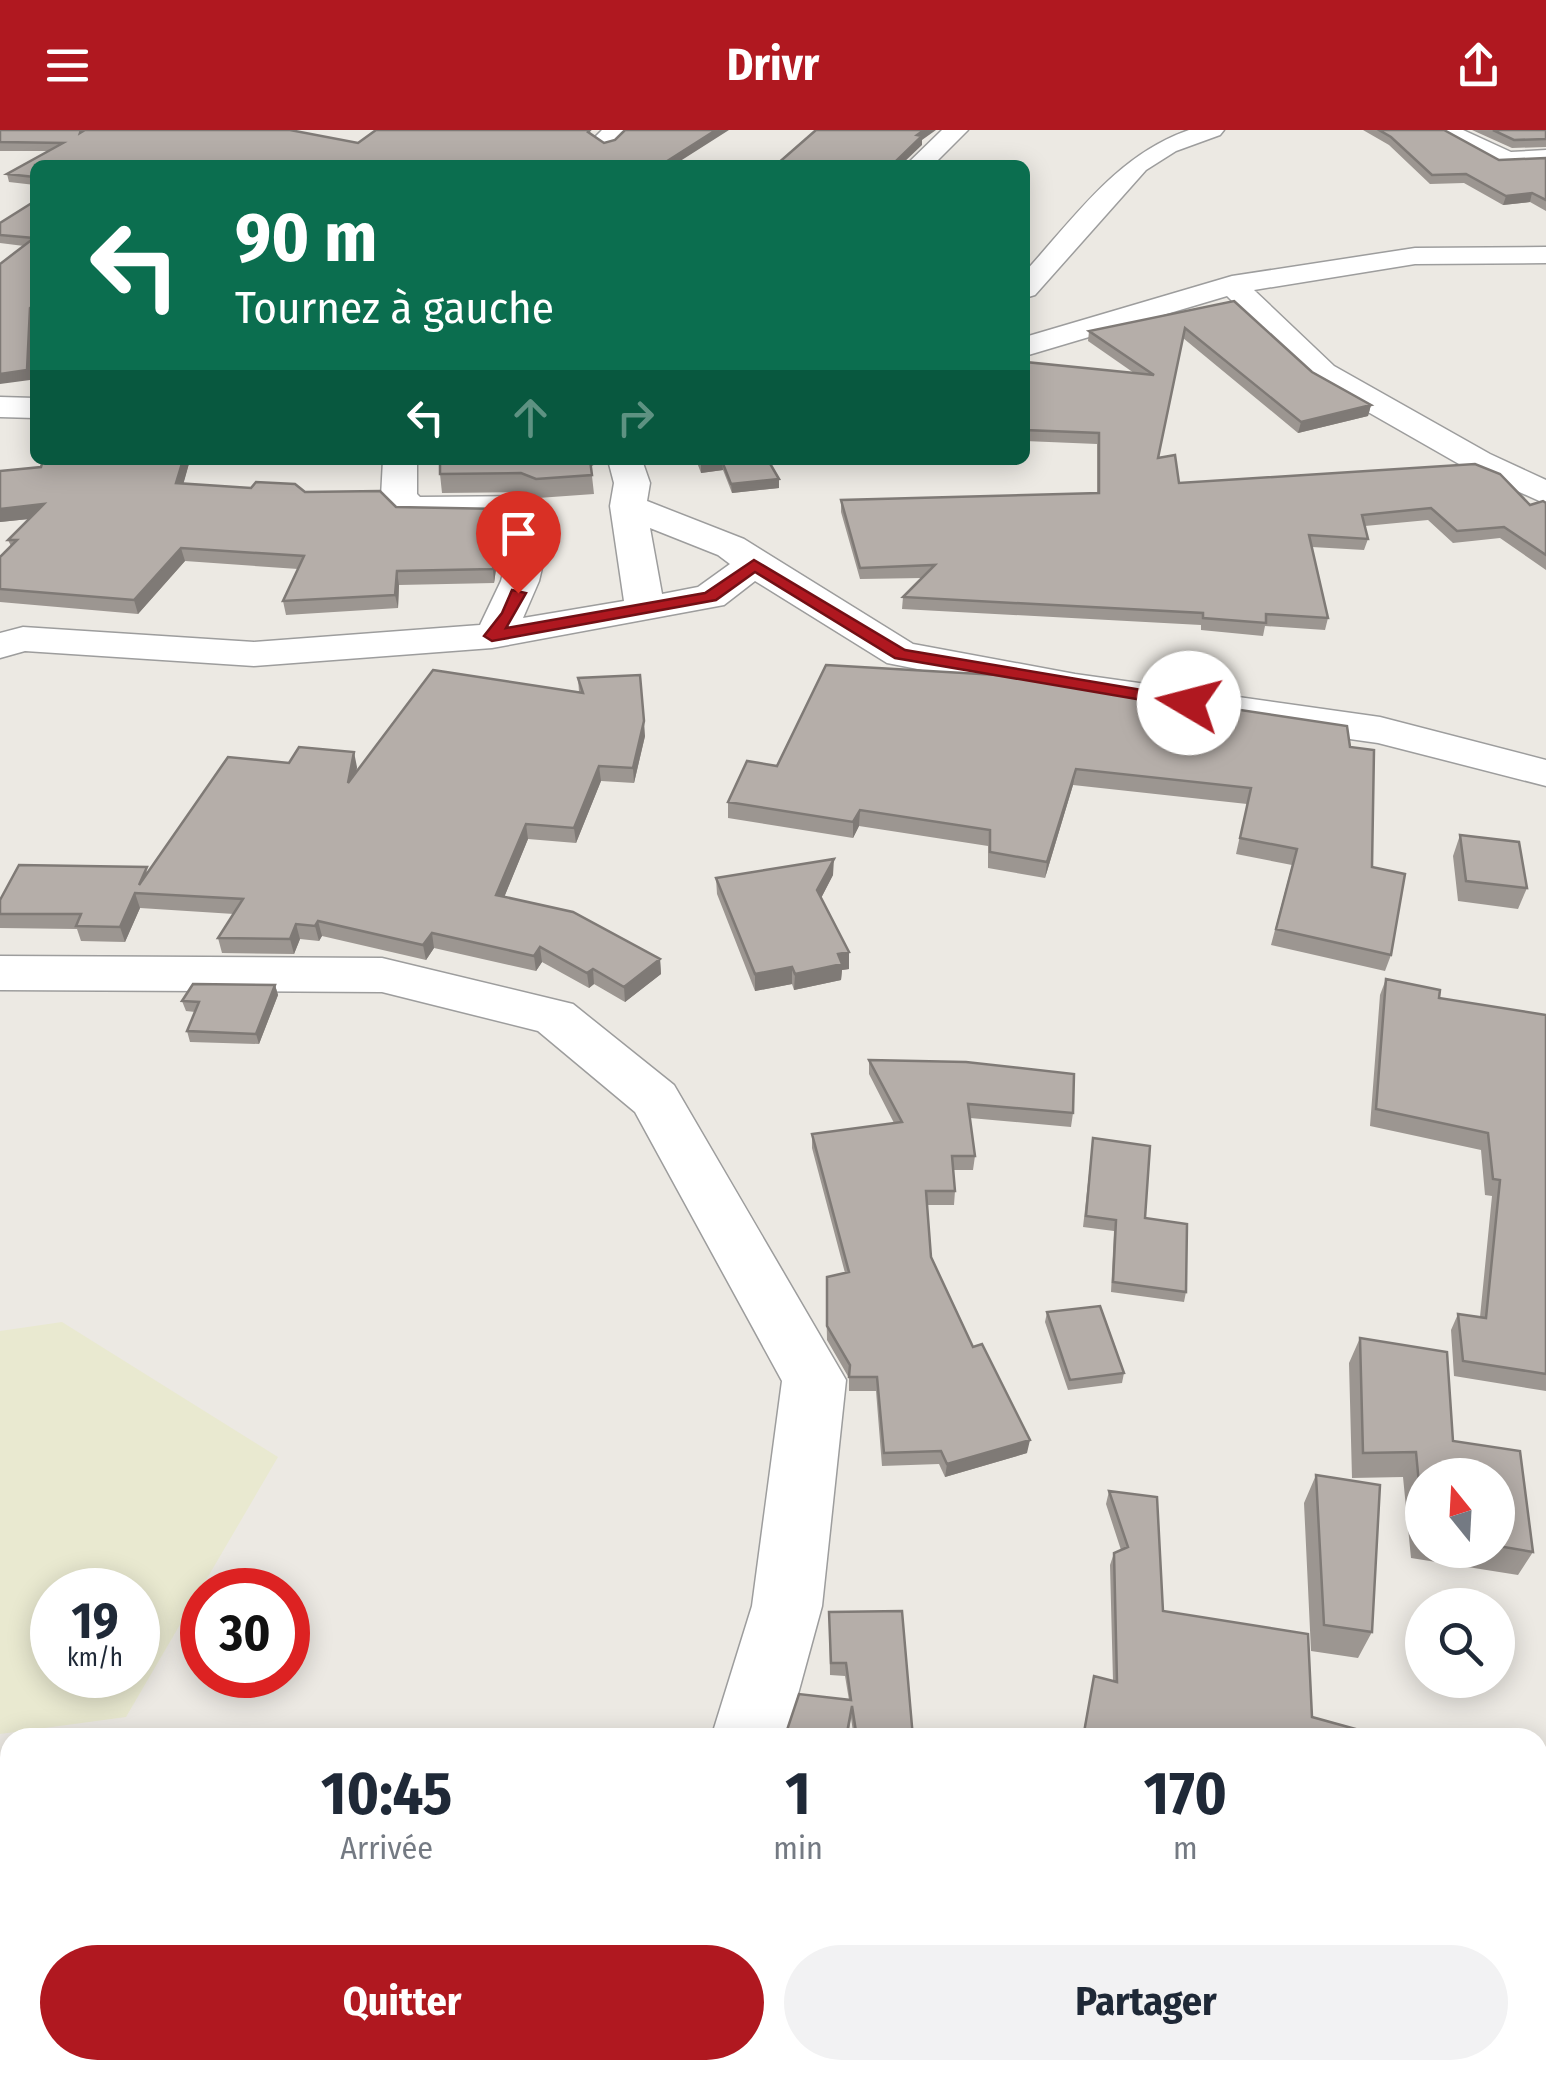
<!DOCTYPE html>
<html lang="fr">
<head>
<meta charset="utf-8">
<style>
	:root { --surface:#fff; --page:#f2f2f3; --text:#1f2937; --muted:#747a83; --accent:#b01820 }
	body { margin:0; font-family:"Fira Sans Condensed",sans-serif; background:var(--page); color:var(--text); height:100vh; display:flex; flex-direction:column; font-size:38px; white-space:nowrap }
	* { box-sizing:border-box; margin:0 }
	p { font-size:32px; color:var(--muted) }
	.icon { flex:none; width:55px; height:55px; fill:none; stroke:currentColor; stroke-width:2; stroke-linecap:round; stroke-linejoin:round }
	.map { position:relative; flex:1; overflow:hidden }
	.drawer { position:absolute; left:0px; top:1598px; width:1548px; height:352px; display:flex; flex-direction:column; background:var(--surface); border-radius:30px 30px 0 0; box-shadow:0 5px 25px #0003 }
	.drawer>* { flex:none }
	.hud { position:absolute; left:30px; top:30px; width:1000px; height:305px; border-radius:15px; box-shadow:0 5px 25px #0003; background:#0b6e4f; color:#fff; overflow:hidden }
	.needle { width:65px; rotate:342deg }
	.controls { position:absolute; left:1405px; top:1328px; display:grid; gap:20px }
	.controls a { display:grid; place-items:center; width:110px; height:110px; border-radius:50%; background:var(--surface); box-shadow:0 5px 25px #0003; font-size:50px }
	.speed { position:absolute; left:30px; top:1438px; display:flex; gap:20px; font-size:50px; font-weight:700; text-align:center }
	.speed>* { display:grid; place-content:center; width:130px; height:130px; border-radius:50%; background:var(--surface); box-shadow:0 5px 25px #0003; line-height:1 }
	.speed small { font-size:25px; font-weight:400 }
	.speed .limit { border:15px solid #d22; background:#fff; color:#111 }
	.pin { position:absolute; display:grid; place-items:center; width:85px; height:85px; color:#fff; margin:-102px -42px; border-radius:50% 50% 50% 0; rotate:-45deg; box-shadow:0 0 10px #0007 }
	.pin .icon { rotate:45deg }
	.me { position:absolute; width:110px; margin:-55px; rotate:278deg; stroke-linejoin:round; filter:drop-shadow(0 0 8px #0008) }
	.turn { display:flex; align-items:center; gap:35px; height:210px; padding:0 40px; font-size:45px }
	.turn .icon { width:130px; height:130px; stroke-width:2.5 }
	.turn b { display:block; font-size:70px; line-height:85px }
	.lanes { display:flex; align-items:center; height:95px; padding:0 40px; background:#0003; justify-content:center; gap:50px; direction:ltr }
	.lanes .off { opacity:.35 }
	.eta { display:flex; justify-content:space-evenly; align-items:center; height:170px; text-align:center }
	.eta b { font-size:60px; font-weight:700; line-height:70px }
	.action { display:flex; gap:20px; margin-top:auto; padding:20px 40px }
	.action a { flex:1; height:115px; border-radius:60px; background:var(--accent); color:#fff; font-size:40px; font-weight:700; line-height:115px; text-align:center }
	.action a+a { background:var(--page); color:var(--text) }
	header { display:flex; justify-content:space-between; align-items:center; height:130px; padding:0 40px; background:var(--accent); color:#fff; font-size:45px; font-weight:700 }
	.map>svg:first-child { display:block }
</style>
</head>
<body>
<header><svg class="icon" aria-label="menu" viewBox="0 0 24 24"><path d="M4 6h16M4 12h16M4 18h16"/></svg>Drivr<svg class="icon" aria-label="share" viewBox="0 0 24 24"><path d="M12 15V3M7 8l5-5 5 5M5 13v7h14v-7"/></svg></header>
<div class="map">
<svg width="1546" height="1948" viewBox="0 0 1546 1948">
	<rect width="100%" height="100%" fill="#ece9e3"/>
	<path fill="#e9e9d0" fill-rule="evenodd" d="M62,1192L278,1327L126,1587L0,1604V1201ZM52,1460H138V1545H52Z"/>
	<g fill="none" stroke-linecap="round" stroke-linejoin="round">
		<defs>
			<path id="minor" d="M602,0H629L613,15L604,17L592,10Z
				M942,0H968L933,35H906Z
				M1189,0H1224L1220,5L1176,21L1146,40L1035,165L1025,168V142C1075,87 1117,25 1189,0Z
				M1432,0H1463L1511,22L1546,20V34L1498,35Z
				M1546,117V133L1415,134L1254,160L1334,236L1490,324L1546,350V374L1466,338L1312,250L1227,166L1025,226V207L1232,146L1415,118Z
				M0,267L35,268V288L0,287Z
				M383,330H417V364L420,367L523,366C538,370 545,378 553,390L539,451L523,488L624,471L610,376L614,353L608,330H642L650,353L647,371L744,409L913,514L1075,544L1380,587L1546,630V656L1378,613L1075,570L887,533L755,451L724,475L492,518L254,536L25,521L0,528V503L23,497L254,512L480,495L501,451L516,391L513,388L398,386L381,367ZM650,398L718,425L730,434L698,457L662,464Z
				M0,826L382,828L573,874L674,955L846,1250L822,1476L786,1608H711L752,1476L782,1251L635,982L538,901L382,862L0,860Z
				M607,1940H693L690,1948H604Z"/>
		</defs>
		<use href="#minor" stroke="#9d9d9d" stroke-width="3"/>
		<use href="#minor" fill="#fff" fill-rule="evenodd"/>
	</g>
	<path fill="#9c9691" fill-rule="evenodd" d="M0,0L358,13L593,6L604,13L674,35H35V55L9,52L7,44L48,21H0Z
		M1363,0H1444L1499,30L1546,28V81L1530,72L1503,75L1464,53L1430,54L1389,15Z
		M1472,0H1546V17L1512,18Z
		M35,71V185L32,187L30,250L24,116L0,113V93Z
		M1234,171L1312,242L1371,275L1368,286L1298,303L1183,208L1158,328L1179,353L1530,375L1546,373V440L1500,408L1453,413L1428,390L1365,396L1368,409L1364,420L1312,417L1328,488L1325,500L1265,496L1263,506L1201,500V495L902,479L903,467L923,448L860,449L841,382V370L1097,363V314L1025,311V232L1134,243L1088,211L1089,201Z
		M190,330L183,354L305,362L396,377L501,379L503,392L494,453L399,455L398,478L286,485L283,471L298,439L185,431L138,484L0,472V427L11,416L8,410L29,389L0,392V341Z
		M440,330H600L591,337L594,364L538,368L523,362L442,363L440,344Z
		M696,330H768L779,358L732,363L723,340L701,343Z
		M578,548L645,606L634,653L601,651L576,713L528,709L504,767L660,829L661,844L625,872L594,854L589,858L542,832L536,841L434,818L426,830L322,806L319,811L300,809L294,824L222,823L218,808L234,784L140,778L125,812L81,811L77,799L0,798V770L148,741L289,633L357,637L356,643L579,562Z
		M1347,596L1372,737L1391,825L1385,841L1271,815L1292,735L1236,724L1247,674L1073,655L1045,748L988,738V716L859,696L853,708L728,688V672L777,636Z
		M1460,705L1527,758L1518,779L1458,771L1453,726Z
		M833,745L821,768L849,822V839L842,840L841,850L794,860L792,854L755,861L717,764L716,748Z
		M1386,849L1439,868L1546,885V1261L1454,1246L1451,1200L1458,1184L1480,1187L1492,1066L1485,1065L1481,1020L1370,996L1380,865Z
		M275,855L278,865L259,914L190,912L187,901L195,882L186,881L182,871Z
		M869,930L1073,983L1071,997L970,988L975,1026L973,1040H953L955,1061L954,1075H927L931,1127L973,1217L1027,1323L945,1347L939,1334L882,1336L876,1261H849V1248L827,1210L826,1161L845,1143L812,1018V1004L894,993L869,944Z
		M1093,1008L1145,1088L1186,1162L1184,1172L1111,1162L1114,1101L1083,1097Z
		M1047,1182L1124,1243L1122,1253L1068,1260L1045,1192Z
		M1360,1208L1447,1222L1453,1311L1520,1321L1533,1422L1518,1445L1411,1428L1403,1347L1352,1348L1349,1233ZM1422,1345H1498V1420H1422Z
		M1316,1345L1372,1502L1358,1528L1311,1521L1304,1373Z
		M1109,1361L1163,1481L1312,1587L1358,1608H1082L1094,1546L1113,1551L1110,1435L1114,1423L1121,1420L1106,1374Z
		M829,1482L913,1608H854L851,1588L848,1608H786L849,1570L845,1546L830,1545Z
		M1273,1940H1488V1948H1273Z"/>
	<path fill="#7f7a76" d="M716,0H729L674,35H661Z
		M924,0H936L922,10V15L901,35H892L917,5Z
		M1532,63L1530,72L1503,75L1506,66Z
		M35,174V185L32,187L30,250L0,254V244L30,178Z
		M1371,275L1368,286L1298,303L1301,292Z
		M183,330H190L180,366L176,353Z
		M722,331L723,340L701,343V333Z
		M779,349V358L732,363L731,354Z
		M44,374L48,387L0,392V379Z
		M501,379L503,392L494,453L493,439Z
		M181,418L185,431L138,484L134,470Z
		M397,441L399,455L398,478L395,465Z
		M644,591L645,606L634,653L633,638Z
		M354,622L357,637L352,667L348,653Z
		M599,636L601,651L576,713L574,698Z
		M1076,639L1073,655L1045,748L1047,732Z
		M860,680L859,696L853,708V692Z
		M526,694L528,709L499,780L496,765Z
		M834,729L833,745L817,776V760Z
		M135,763L140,778L125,812L120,797Z
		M318,791L322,806L319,811L315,796Z
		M296,794L300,809L294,824L290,809Z
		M432,803L434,818L426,830L423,815Z
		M540,817L542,832L536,841L534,826Z
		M849,822V839L842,840L841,850L794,860L795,844L838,824Z
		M660,829L661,844L625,872L624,857Z
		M792,837V854L755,861V844Z
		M593,839L594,854L589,858L587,843Z
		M275,855L278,865L259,914L256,904Z
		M1030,1310L1027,1323L945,1347L947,1334Z"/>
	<path fill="#b5aea9" stroke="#7f7a76" stroke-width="2.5" d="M0,0H81L80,3L85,0H290L358,13L376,0H590L588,2L604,13L615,10L625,0H716L661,35H35V47L7,44L63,13L0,12Z
		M816,0H924L917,5L922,6L892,35H776Z
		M1379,0H1444L1499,30L1546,28V70L1532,63L1506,66L1466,44L1432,45L1391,7Z
		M1493,0H1546V9L1514,10Z
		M35,71V174L30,178L27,240L0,244V134L34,108L0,105V93Z
		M1234,171L1312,242L1371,275L1301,292L1185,198L1158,328L1175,325L1179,353L1475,334L1500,344L1530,375L1543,371L1546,373V425L1504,397L1457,401L1431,378L1362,385L1368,409L1309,405L1328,488L1266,484V493L1203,488V483L903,467L935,435L860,438L841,370L1099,363V303L1025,300V232L1154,245L1089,201Z
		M43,330H183L176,353L251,358L256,352L295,354L305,362L380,361L396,377L501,379L493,439L397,441L395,465L283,471L304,426L181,418L134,470L0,459V427L17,410H8L44,374L0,379V341L41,337Z
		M440,330H590L592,345L536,349L521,343L440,344Z
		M700,330H768L779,349L731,354L722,331L701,333Z
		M826,535L1015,546L1347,596L1350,617L1374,620L1372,737L1405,744L1391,825L1276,799L1297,719L1240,708L1251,658L1076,639L1047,732L990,722V700L860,680L853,692L728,672L747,631L777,636Z
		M433,540L583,563L578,548L640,545L644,591L633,638L599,636L574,698L526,694L496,765L573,782L660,829L624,857L593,839L587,843L540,817L534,826L432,803L423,815L318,791L315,796L296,794L290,809L218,808L243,769L135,763L120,797L76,796L81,784H0V770L19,735L147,737L139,755L228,627L289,633L299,617L354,622L348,653Z
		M1460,705L1519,712L1527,758L1466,751Z
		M834,729L817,760L849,822L838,824L842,834L795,844L792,837L755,844L716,748Z
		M1386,849L1440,860L1439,868L1546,885V1244L1463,1231L1458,1184L1486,1188L1500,1050L1493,1049L1488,1003L1376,979Z
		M193,854L275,855L256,904L187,901L199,872L182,871Z
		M869,930L966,932L1074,944L1073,983L968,974L975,1026H952L955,1061H926L931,1127L973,1217L982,1214L1030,1310L947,1334L941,1321L884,1323L877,1247H849L850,1235L827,1196V1147L849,1142L812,1004L902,992Z
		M1093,1008L1150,1016L1145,1088L1187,1094L1186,1162L1113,1152L1116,1090L1086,1086Z
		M1100,1176L1124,1243L1070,1250L1047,1182Z
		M1360,1208L1447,1222L1453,1311L1520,1321L1533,1422L1498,1416V1345H1422V1386L1416,1322L1363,1323Z
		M1316,1345L1380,1355L1372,1502L1324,1495Z
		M1109,1361L1157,1367L1163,1481L1308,1504L1312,1587L1359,1600L1358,1608H1234L1214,1602L1213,1608H1083L1094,1546L1117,1552L1114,1423L1128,1417Z
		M902,1481L913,1608H857L852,1576L846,1608H786L787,1600L799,1564L851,1570L846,1533H831L829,1482Z
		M1437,1604L1459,1608H1438Z
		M1157,1940H1187L1205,1948H1155Z
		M1280,1940H1451V1948H1279Z
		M1451,1940H1488V1948H1477Z"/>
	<path fill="#b01820" stroke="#721015" stroke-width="2.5" d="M754,430L905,520L1189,568L1198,573L1189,578L895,528L755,442L716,470L492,511L484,506L502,483L512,460L526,463L506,498L705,463Z"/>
</svg>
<div class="controls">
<a><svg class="needle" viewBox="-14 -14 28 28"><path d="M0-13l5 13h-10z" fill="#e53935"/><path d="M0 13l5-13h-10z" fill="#747a83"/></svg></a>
<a><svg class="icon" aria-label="search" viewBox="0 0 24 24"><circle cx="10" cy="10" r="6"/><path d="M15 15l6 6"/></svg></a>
</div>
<div class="speed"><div>19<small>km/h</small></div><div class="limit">30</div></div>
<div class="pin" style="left:518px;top:463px;background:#d93025"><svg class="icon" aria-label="arrive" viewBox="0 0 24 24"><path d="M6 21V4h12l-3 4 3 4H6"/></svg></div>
<svg class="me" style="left:1189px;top:573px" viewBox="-20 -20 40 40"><circle r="19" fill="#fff"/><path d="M0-13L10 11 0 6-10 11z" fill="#b01820"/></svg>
<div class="hud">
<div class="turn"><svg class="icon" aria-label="left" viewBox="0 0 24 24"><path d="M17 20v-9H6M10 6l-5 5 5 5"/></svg><div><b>90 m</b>Tournez à gauche</div></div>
<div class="lanes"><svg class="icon" aria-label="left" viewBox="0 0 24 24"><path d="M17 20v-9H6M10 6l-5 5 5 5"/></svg><svg class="icon off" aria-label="ahead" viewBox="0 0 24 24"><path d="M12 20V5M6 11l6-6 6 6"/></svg><svg class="icon off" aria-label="right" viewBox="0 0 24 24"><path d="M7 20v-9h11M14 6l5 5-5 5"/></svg></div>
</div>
<section class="drawer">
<div class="eta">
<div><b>10:45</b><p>Arrivée</p></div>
<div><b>1</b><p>min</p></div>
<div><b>170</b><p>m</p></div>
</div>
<div class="action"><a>Quitter</a><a>Partager</a></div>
</section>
</div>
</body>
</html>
